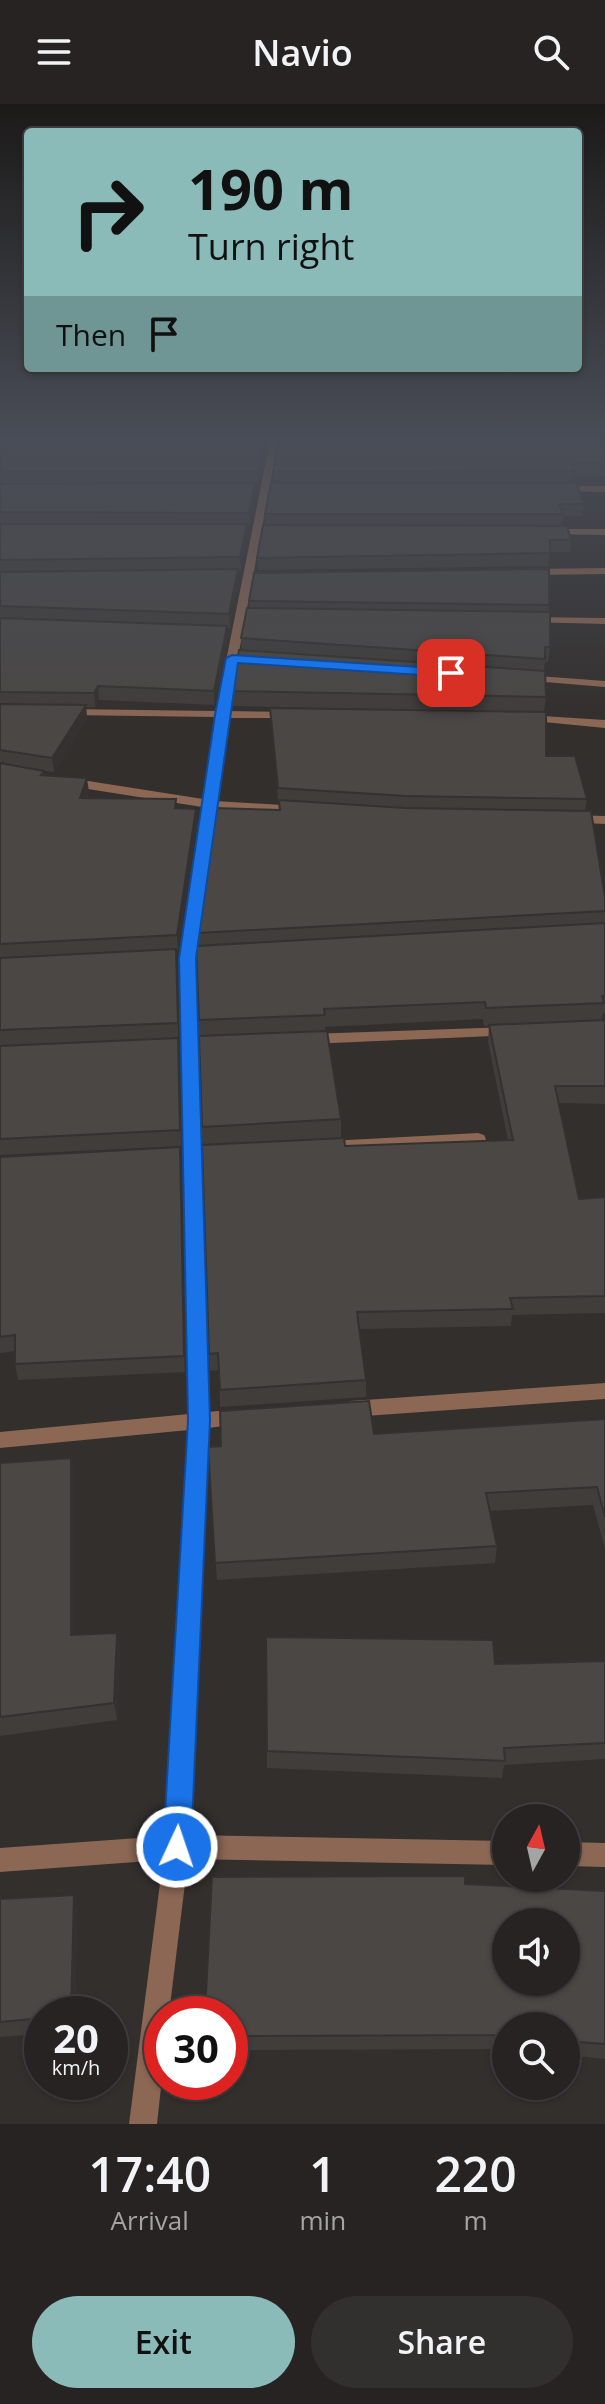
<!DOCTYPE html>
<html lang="en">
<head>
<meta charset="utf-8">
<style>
	:root { --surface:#262322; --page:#322f2f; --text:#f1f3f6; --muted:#a4a4a5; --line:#424040; --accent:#8bbbb9 }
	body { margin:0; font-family:"Open Sans",sans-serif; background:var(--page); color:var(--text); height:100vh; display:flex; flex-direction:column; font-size:30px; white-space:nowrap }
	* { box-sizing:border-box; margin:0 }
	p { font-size:26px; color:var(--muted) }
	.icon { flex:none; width:44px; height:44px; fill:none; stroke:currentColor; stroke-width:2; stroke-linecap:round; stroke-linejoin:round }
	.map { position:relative; height:2020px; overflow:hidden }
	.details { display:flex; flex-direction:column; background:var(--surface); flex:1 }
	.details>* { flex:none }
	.guide { position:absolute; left:24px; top:24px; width:558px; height:244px; border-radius:8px; box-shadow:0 2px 6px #0004,0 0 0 2px var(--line); background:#8bbbb9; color:#111; overflow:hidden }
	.needle { width:52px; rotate:8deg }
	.buttons { position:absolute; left:492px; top:1700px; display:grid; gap:16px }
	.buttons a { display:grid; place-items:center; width:88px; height:88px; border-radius:50%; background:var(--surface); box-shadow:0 2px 6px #0004,0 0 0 2px var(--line); font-size:40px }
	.speed { position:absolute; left:24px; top:1892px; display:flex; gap:16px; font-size:40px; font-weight:700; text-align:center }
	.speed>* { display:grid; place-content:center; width:104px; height:104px; border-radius:50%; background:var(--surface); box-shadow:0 2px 6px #0004,0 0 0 2px var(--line); line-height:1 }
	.speed small { font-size:20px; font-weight:400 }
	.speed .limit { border:12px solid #d22; background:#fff; color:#111 }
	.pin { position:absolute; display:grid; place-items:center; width:68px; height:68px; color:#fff; margin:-34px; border-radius:16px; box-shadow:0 4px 12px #0006 }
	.me { position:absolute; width:88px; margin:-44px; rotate:3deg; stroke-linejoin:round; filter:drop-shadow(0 0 6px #0008) }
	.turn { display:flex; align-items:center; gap:28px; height:168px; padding:0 32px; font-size:36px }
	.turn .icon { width:104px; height:104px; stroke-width:2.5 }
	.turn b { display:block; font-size:56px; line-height:68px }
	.then { display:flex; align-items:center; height:76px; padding:0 32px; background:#0003; gap:16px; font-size:30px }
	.eta { display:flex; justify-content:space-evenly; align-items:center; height:136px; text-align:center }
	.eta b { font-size:48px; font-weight:600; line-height:56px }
	.primary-button { display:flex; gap:16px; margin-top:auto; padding:16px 32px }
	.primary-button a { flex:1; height:92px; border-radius:48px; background:var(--accent); color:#111; font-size:32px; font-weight:600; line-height:92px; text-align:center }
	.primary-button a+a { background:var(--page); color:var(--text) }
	header { display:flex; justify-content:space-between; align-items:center; height:104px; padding:0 32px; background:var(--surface); font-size:36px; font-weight:600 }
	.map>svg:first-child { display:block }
</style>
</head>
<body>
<header><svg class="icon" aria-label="menu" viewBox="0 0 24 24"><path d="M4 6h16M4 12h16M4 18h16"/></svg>Navio<svg class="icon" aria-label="search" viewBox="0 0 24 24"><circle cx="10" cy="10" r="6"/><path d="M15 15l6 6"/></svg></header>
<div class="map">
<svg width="605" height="2020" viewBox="0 0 605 2020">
	<rect width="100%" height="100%" fill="#322f2d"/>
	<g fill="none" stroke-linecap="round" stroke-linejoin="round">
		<path fill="#8c6754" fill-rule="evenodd" d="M270,337H278L228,607L292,608L298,611L292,614H226L215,697L300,702L306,706L300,710L214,704L194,854L208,1308L240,1305L247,1307L250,1313L247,1319L208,1324L190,1731L506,1737V1761L188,1755L169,1910H162V1974L157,2020H129L163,1756L0,1768V1744L166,1732L189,1326L0,1344V1328L189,1310L180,854L202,703L69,682L63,678L69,674L203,695L215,613L67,611L61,608L67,605L216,607Z
			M558,382H605V388L555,387L553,385Z
			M550,425H605V431L547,430L545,428Z
			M605,464V470L531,471L526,468L531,465Z
			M531,513L605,514V520L527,518V514Z
			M525,571L605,577V583L521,576V572Z
			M527,611L605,616V624L523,616L521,614Z
			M571,711L605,712V720L566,718L565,715Z
			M510,923L515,925L518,928L515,931L309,940L301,935L309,930Z
			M478,1029L484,1031L486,1035L484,1039L329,1049L321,1043L329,1037Z
			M605,1279V1295L351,1313L344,1310L341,1305L344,1300L351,1297Z
			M566,1738L605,1739V1763L566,1762Z"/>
	</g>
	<path fill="#403d3b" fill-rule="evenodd" d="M0,337H268L266,340H263V351L258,380H255V391L250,422H247V433L241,466H238V478L230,524H227V536L214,601L99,596L95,603H86L87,615L54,668L44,667V672L89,688L87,694L176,704L196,705L197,719L178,846H176L181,1042L0,1051Z
		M280,337H605V372H574L573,379L583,400L582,412H563L561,422L571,436L570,448H550L548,462L258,466L257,454L266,421L265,410L274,379L273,368Z
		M249,497L549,501L550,543L548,558H545L544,567L546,593L544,608L546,652L587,695L585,707L605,793V909H603L602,916H605V1000L559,999L579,1095L605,1093V1209L512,1211L511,1222L360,1225L366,1276V1293L220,1303L219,1266L210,1267L209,1250L196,842H198V829L279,706L270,604L465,607L232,602V587L242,547L241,534L250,504ZM483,915L484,922H489L488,938L508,1036L345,1042L341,1033V1015L325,923Z
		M0,1053L181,1059L185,1268L18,1276L15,1260V1247L0,1249Z
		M605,1315V1445L593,1401L490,1407L497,1442L495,1459L217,1476L208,1343L374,1330Z
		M71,1354L74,1373V1531L117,1529L120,1547L117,1616L0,1632V1359Z
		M266,1533L495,1560L605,1557V1655L504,1661L502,1674L267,1664Z
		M465,1780L605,1787V1955L566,1951V1922H506V1945L230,1946V1910Z
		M74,1791L77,1807L75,1910H42V1930L0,1933V1795Z"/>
	<path fill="#343230" d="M263,339V351L258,380V368Z
		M255,379V391L250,422L249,409Z
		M247,420V433L241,466L240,453Z
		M238,465V478L230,524L229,510Z
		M227,522V536L214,601V587Z
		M98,582L99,596L95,603L94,589Z
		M86,601L87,615L54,668L52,654Z
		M87,674L89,688L81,708L80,694Z
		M196,705L197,719L178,846L177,831Z
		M180,1043L181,1059L185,1268L184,1252Z
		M71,1354L74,1373V1549L71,1531Z
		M117,1529L120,1547L117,1616L114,1599Z
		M74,1791L77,1807L75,1910H71Z"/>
	<path fill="#4a4745" stroke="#343230" stroke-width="2" fill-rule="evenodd" d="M605,338V360H572L574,367L273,368L278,339Z
		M263,339L258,368H0V341Z
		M255,379L249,409L0,408V380Z
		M271,379H577L583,400H559L563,410H265Z
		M0,420H247L240,453L0,456Z
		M263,421L567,422L571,436H550V449L257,454Z
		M238,465L229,510L0,502V468Z
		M549,465V501L249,497L254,469Z
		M247,504L550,508V543H545V555L241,534Z
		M0,514L227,522L214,587L98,582L94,589L0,588Z
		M239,546L545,567L546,593L232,587Z
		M0,600L86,601L52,654L0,646Z
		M270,604L546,608V652H575L587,695L406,692L278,684Z
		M0,659L44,667L41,671L87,674L80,694L176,695L175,704L196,705L177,831L0,840Z
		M279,696L406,704L591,707L605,793V807L198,829L214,704L280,706Z
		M605,819V892H602L604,899L486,904L485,898L324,905L325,911L199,916L196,842Z
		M176,845L178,919L0,926V854Z
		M605,916V982H555L579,1095L605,1093V1192L510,1194L513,1205L357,1208L366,1276L220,1286L218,1249L209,1250L202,1041L344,1034L345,1042L513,1036L489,921Z
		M327,927L341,1015L202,1023L199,932Z
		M178,934L180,1026L0,1035V942Z
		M180,1043L184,1252L15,1260V1231L0,1233V1053Z
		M369,1297L374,1330L605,1315V1413L597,1383L486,1389L497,1442L215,1459L208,1343L221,1342L220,1307Z
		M71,1354V1531L117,1529L114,1599L0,1613V1359Z
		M266,1533L493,1536L495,1560L605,1557V1639L504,1644L505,1657L267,1647Z
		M465,1772V1780L605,1787V1940L566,1937V1922H506V1931L230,1932V1910H205L212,1773ZM506,1818H566V1878H506Z
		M74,1791L71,1910H42V1914L0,1918V1795Z"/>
	<linearGradient id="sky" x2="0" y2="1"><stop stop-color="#1c1a19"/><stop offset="0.54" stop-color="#494d57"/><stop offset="1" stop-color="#494d57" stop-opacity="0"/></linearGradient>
	<rect width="605" height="620" fill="url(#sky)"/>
	<path fill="#1a73e8" stroke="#114b97" stroke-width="2" d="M232,551L451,565L457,569L451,573L238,559L196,854L210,1316L191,1743L187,1752L177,1756L167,1752L163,1743L188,1316L179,854L215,611L226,554Z"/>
</svg>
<div class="buttons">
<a><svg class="needle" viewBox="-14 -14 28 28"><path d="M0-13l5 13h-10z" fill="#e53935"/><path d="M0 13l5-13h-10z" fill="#a4a4a5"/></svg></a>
<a><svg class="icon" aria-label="sound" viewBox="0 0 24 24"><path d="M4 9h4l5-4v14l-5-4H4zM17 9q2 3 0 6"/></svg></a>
<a><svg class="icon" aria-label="search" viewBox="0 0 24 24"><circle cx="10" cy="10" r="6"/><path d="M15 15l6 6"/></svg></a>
</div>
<div class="speed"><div>20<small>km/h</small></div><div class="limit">30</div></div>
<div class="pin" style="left:451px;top:569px;background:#d93025"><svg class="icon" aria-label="arrive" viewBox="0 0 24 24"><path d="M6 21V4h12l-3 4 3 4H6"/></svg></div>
<svg class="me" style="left:177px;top:1743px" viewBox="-20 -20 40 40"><circle r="17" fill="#1a73e8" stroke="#fff" stroke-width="3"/><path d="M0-11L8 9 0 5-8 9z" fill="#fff"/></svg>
<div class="guide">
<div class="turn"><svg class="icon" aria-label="right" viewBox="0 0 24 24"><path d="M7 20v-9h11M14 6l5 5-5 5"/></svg><div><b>190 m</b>Turn right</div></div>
<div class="then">Then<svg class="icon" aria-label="arrive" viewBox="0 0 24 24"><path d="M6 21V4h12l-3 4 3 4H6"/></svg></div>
</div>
</div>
<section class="details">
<div class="eta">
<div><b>17:40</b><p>Arrival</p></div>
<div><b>1</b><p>min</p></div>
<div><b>220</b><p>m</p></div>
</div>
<div class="primary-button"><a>Exit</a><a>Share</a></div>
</section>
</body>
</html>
